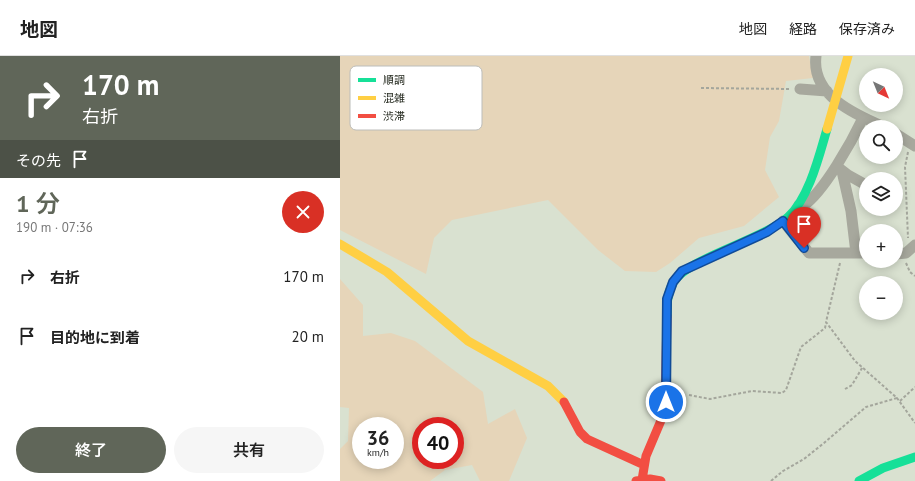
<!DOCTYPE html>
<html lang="ja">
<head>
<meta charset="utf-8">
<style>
	:root { --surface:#fff; --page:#f6f6f6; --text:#222; --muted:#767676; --line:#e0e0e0; --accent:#606659 }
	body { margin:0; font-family:"PT Sans","Noto Sans JP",sans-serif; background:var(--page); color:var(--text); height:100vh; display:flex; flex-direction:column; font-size:15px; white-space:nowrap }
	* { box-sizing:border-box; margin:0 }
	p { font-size:13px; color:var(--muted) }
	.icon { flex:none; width:22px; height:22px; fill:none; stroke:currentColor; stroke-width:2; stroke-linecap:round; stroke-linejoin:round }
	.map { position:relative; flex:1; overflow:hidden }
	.drawer { display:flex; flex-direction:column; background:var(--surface); width:340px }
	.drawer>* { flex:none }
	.top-card { background:#606659; color:#fff; overflow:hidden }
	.needle { width:26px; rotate:137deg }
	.buttons { position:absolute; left:519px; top:12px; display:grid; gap:8px }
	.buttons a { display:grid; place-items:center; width:44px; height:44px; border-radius:50%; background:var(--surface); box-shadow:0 2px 10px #0003; font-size:20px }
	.speed { position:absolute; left:12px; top:361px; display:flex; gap:8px; font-size:20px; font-weight:700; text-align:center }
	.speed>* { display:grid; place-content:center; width:52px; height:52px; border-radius:50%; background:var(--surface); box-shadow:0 2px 10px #0003; line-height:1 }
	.speed small { font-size:10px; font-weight:400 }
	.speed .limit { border:6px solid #d22; background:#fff; color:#111 }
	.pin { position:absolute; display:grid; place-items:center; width:34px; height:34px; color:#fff; margin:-41px -17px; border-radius:50% 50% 50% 0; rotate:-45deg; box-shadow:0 0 4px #0007 }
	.pin .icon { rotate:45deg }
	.me { position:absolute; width:44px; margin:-22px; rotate:0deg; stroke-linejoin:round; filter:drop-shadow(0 0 3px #0008) }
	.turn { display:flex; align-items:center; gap:14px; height:84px; padding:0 16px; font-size:18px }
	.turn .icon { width:52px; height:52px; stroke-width:2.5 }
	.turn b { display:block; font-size:28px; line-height:34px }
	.then { display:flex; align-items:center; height:38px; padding:0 16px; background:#0003; gap:8px; font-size:15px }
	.round { display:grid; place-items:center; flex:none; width:42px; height:42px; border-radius:21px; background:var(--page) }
	.headline { display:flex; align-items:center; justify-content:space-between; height:68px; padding:0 16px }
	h1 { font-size:24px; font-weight:600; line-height:30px; color:var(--accent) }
	.primary-button { display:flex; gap:8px; margin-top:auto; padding:8px 16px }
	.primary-button a { flex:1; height:46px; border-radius:24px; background:var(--accent); color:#fff; font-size:16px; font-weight:600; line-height:46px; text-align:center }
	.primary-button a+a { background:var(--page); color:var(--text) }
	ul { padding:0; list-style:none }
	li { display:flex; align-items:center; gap:12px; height:60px; padding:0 16px }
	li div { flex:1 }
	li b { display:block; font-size:15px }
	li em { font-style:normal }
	header { display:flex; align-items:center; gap:24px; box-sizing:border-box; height:56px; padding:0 20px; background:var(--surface); border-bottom:1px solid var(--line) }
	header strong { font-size:19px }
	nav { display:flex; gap:22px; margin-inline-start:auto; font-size:14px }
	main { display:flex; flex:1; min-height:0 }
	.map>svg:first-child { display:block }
</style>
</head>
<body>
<header>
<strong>地図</strong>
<nav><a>地図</a><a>経路</a><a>保存済み</a></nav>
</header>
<main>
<section class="drawer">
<div class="top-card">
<div class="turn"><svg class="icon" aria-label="right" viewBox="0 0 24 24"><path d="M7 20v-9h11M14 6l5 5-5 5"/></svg><div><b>170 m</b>右折</div></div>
<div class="then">その先<svg class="icon" aria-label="arrive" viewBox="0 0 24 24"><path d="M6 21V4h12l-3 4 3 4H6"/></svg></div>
</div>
<div class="headline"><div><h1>1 分</h1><p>190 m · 07:36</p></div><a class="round" style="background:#d93025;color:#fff"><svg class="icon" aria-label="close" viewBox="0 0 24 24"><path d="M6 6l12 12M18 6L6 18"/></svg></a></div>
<ul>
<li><svg class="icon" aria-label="right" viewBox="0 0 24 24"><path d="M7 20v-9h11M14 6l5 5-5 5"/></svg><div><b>右折</b></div><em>170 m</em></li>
<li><svg class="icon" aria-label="arrive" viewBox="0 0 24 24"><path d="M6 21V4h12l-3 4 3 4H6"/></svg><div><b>目的地に到着</b></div><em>20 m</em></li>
</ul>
<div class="primary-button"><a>終了</a><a>共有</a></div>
</section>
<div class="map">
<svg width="575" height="425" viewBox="0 0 575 425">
	<rect width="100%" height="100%" fill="#d9e1d0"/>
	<path fill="#e6d5b9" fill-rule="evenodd" d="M0,0H469L473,22L446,25L439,65L430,81L425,114L439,141L404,170L359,182L330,207L316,216L285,215L258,194L208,144L112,164L94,182L86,218L0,174Z
		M0,223L23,249V280L51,277L75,285L143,336L148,368L175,353L187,382L169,425H140L132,409L105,414L90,425H0V393L8,385L9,352L0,351ZM21,370H55V404H21ZM81,370H115V404H81Z"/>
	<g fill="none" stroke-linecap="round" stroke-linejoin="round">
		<path stroke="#a4a69c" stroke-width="2" stroke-dasharray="3 2" stroke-linecap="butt" d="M361,32L451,33
			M568,96L565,111L568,182
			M500,207L486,266L515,305L557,342L575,367
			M566,207L570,216L575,220
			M505,333L512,329L522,312
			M349,339L370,343L412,335L442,337L446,334L461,291L485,272L486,267
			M560,345L575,331
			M431,425L443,415L464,403L484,387L526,351L557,342"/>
		<path stroke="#a7a89d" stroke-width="11" d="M476,0C471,39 514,58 544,71
			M460,33L487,35
			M556,78L575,90
			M499,112L508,119L526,129
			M502,115L511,155L516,197
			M459,149L463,150C484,136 512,85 523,62
			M443,165L469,197H526
			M556,198L566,197L575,189"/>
		<path stroke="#16e098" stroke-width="9" d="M327,260C327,248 327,238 333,227C345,203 423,184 448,161C469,142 479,100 487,73
			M519,425L543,412L575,401"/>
		<path stroke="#ffcf43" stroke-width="9" d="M487,73L508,0
			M0,188L47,216L128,285L208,330L224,346"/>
		<path stroke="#f24e42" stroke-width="9" d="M224,346L240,376L247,383L304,409
			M302,424L306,400L325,355L327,260
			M296,425L310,423L321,425"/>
	</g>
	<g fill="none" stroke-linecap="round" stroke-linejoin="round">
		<defs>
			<path id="route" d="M326,346L327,243L333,226L342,215L427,176L443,165L464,192"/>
		</defs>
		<use href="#route" stroke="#114b97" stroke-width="10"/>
		<use href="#route" stroke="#1a73e8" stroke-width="7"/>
	</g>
	<rect x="10" y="10" width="132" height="64" rx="6" fill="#fff" stroke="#bcbdba" stroke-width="1"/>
	<rect x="18" y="22" width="18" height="4" fill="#16e098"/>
	<rect x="18" y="40" width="18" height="4" fill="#ffcf43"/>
	<rect x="18" y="58" width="18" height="4" fill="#f24e42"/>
	<g font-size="11" fill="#1f2419">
		<text x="43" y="28">順調</text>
		<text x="43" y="46">混雑</text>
		<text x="43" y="64">渋滞</text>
	</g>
</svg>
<div class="buttons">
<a><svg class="needle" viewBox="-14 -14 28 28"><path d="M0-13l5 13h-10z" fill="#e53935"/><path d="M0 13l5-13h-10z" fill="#767676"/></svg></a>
<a><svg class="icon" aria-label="search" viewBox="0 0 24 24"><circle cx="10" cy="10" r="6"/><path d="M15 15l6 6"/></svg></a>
<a><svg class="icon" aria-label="layers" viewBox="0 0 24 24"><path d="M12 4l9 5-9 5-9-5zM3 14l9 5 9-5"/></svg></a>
<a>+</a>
<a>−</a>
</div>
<div class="speed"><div>36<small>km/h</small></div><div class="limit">40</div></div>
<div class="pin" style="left:464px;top:192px;background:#d93025"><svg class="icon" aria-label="arrive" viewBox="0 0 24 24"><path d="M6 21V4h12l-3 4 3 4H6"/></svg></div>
<svg class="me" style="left:326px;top:346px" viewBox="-20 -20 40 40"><circle r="17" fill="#1a73e8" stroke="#fff" stroke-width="3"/><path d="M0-11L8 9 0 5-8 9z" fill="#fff"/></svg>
</div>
</main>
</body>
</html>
